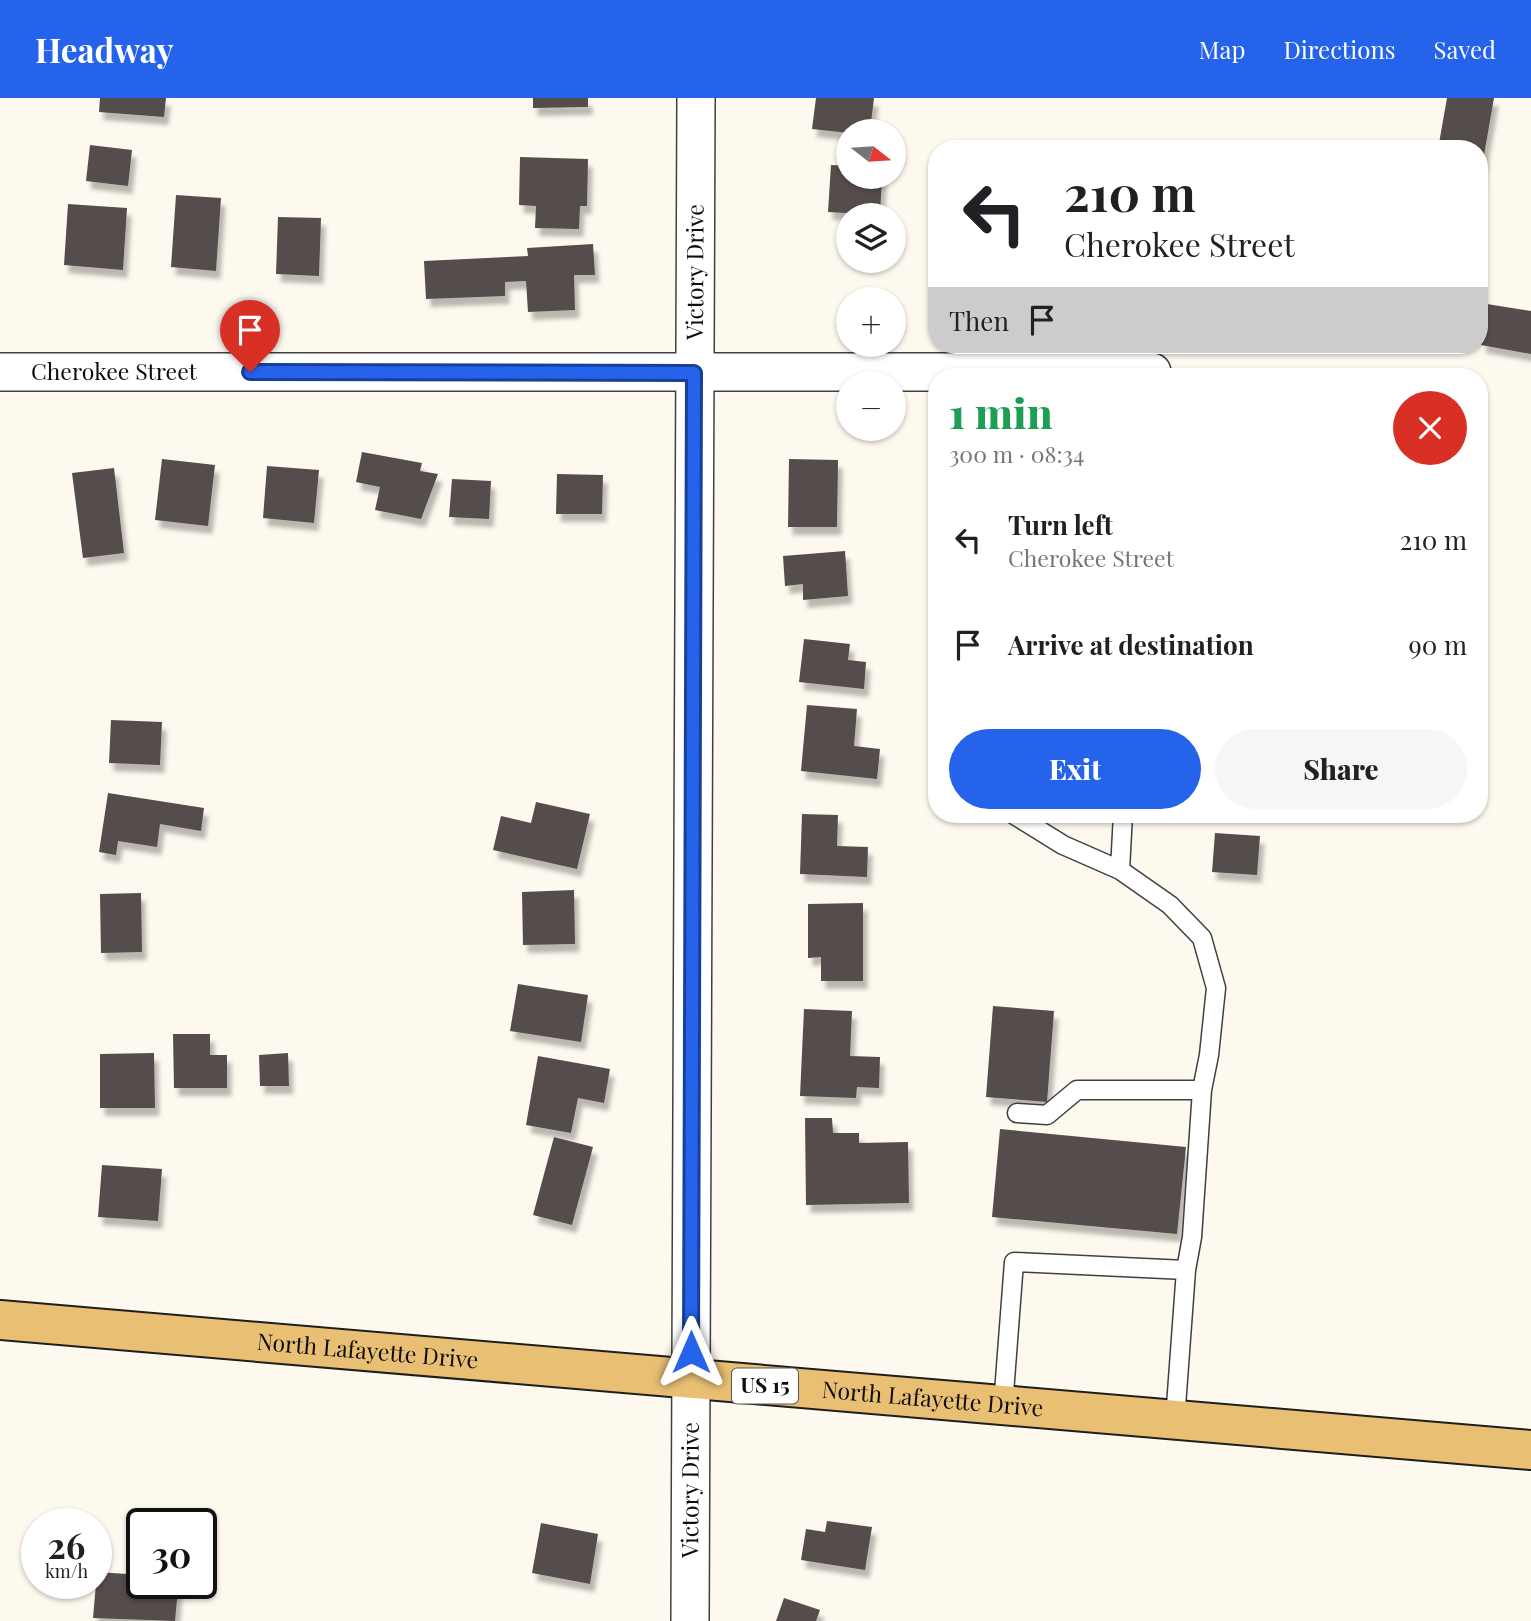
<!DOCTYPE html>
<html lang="en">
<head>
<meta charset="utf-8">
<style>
	:root { --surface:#fff; --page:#f6f6f6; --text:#202124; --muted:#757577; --accent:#2563eb }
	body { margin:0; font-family:"Playfair Display",serif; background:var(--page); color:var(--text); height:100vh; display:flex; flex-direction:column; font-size:26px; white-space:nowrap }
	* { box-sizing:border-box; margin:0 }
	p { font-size:23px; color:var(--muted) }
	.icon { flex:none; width:38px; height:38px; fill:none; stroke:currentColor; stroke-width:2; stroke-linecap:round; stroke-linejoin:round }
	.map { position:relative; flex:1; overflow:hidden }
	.side { position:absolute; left:928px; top:270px; width:560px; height:455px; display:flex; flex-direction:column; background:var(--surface); border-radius:28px; box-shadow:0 2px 5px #0004 }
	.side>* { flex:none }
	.banner { position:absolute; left:928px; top:42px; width:560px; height:214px; border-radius:28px; box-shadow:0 2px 5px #0004; background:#fff; color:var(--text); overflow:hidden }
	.needle { width:46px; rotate:107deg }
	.tools { position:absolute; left:836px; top:21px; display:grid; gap:14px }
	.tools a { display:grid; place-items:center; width:70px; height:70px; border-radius:50%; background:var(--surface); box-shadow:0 2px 5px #0004; font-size:35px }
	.speed { position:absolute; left:21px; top:1410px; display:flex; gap:14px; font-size:35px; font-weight:700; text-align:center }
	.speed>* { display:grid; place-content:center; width:91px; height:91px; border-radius:50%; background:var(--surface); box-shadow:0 2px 5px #0004; line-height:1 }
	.speed small { font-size:18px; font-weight:400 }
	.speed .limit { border:4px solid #111; border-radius:10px; background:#fff; color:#111 }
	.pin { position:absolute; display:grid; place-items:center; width:60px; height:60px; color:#fff; margin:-72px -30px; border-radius:50% 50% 50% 0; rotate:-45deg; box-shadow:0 0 7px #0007 }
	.pin .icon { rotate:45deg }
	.me { position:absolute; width:77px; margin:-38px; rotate:0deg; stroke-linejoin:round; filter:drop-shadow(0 0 5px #0008) }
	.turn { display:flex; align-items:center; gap:24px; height:147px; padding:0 21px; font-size:32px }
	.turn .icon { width:91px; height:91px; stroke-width:2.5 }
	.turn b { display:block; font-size:49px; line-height:60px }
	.then { display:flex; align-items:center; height:66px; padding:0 21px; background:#0003; gap:14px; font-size:26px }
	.round { display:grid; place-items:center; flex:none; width:74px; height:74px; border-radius:37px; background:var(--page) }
	.headline { display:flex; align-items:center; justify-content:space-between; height:119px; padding:0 21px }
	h1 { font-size:42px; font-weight:800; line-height:52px; color:#1e9e55 }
	.cta { display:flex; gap:14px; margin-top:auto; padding:14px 21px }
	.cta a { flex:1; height:80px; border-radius:42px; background:var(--accent); color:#fff; font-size:28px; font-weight:800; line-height:80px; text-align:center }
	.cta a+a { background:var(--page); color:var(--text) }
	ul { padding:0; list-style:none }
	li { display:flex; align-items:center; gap:21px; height:105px; padding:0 21px }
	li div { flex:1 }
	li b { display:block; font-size:26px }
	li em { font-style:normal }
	header { display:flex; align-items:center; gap:42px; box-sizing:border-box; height:98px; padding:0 35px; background:var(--accent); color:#fff }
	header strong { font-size:33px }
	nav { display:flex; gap:38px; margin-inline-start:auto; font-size:24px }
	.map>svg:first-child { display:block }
</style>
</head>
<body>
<header>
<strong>Headway</strong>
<nav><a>Map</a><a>Directions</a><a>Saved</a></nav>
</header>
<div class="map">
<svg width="1531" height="1523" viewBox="0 0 1531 1523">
	<defs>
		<filter id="shadow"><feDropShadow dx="4.5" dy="8" stdDeviation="2" flood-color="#0004"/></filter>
	</defs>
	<rect width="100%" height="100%" fill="#fdf9ef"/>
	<path fill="#554d4b" filter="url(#shadow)" d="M100,0H166L164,19L99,14Z
		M533,0H588V9L533,10Z
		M816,0H874L870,33L849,35L812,31Z
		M1447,0H1494L1480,80L1479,51H1438Z
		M90,47L132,52L128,88L86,83Z
		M520,59L588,61L587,108H580L579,131L535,130L536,108L519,107Z
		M831,67L849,68V79H882L880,117L828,114Z
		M176,97L221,100L216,173L171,169Z
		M68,106L127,110L123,172L64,167Z
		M278,119L321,120L319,178L276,176Z
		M593,146L595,177H574L575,212L528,214L526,183L505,184V198L426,201L424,163L528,158L527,150Z
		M1487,206L1531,213V256L1481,247Z
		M362,354L422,365L420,373L438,376L421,421L375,412L380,389L356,384Z
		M162,361L215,367L208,428L155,422Z
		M789,361L838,362L837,429H788Z
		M267,368L319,372L314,425L263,420Z
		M114,370L124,455L83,460L72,375Z
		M557,376L603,377L602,416H556Z
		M452,381L491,383L489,421L449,419Z
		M845,453L848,498L803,502V486L785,488L783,458Z
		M804,541L850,546L848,562L866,564L864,591L799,584Z
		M807,607L857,611L854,648L880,651L877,681L801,673Z
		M111,622L162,624L160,667L109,665Z
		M108,695L204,710L201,733L160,726L157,749L118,743L116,757L99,754Z
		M536,704L590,716L577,771L493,752L501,718L531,725Z
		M802,716L838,717L837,748L868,749L867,779L800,776Z
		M1215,735L1260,738L1257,777L1212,774Z
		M574,792L575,846L523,847L522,794Z
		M141,795L142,854L101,855L100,796Z
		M863,805V883H821V859L808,860V806Z
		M518,886L588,897L581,944L510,933Z
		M993,908L1054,913L1047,1004L986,999Z
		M804,911L852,913L850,958L880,959L879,990L857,989L856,1000L800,998Z
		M173,936H210V957H227V990H174Z
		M154,955L155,1010H100V956Z
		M288,955L289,988H260L259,957Z
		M538,958L610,971L604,1005L578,1000L571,1035L526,1027Z
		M805,1020H832L833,1035H859V1045L908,1044L909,1105L806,1107Z
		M1000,1031L1186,1049L1177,1136L992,1119Z
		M554,1039L593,1049L572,1127L533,1117Z
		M102,1067L162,1071L158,1123L98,1119Z
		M827,1423L872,1429L865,1472L801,1462L806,1431L825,1434Z
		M541,1425L598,1436L590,1486L532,1475Z
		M97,1474L142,1477V1486L178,1491L175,1523L93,1520Z
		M784,1500L820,1512L816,1523H776Z"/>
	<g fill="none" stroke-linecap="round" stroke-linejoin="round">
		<defs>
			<path id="service" d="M1013,716L1063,747L1120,772L1170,807L1202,840L1216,890L1209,957L1202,992
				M1120,772L1123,716
				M1017,1015L1047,1017L1077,992H1202L1192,1139L1186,1172
				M1003,1308L1014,1164L1186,1172L1175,1322"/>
			<g id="minor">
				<path id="s1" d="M0,274H1152"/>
				<path id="s2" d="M690,1523L696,0"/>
			</g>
			<g id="primary">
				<path id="s3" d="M0,1222L1531,1352"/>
			</g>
		</defs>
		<use href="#service" stroke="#404040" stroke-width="21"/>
		<use href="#minor" stroke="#404040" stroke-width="40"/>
		<use href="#primary" stroke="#1e1e1e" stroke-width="42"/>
		<use href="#service" stroke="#fff" stroke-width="18"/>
		<use href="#minor" stroke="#fff" stroke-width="37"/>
		<use href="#primary" stroke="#e9bf73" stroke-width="38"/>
	</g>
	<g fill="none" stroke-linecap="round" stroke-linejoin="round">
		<defs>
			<path id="route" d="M250,274L694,275L691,1254"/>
		</defs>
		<use href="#route" stroke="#184099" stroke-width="18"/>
		<use href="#route" stroke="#2563eb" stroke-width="12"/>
	</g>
	<g text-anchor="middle" stroke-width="7" stroke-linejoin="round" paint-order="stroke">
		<rect fill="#fff" stroke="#565656" stroke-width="2" x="732" y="1270.5" width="66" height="35" rx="5"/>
		<g font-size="21" font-weight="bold" fill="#0d0d0d">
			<text x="765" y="1295">US 15</text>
		</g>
		<g font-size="23" fill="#0d0d0d" stroke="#fff">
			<text dy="8" stroke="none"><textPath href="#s2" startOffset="1349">Victory Drive</textPath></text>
			<text dy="8" stroke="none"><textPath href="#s1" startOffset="114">Cherokee Street</textPath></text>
			<text dy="8" stroke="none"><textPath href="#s3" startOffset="369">North Lafayette Drive</textPath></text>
			<text dy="8" stroke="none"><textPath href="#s3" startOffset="936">North Lafayette Drive</textPath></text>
			<text dy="8" stroke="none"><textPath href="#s2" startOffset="131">Victory Drive</textPath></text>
		</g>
	</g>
</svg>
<div class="tools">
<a><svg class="needle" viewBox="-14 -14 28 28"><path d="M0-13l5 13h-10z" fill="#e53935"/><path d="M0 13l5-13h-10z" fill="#757577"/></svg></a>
<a><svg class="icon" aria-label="layers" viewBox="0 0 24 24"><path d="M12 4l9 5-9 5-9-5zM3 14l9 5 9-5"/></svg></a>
<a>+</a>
<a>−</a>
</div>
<div class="speed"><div>26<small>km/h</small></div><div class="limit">30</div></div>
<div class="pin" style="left:250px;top:274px;background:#d93025"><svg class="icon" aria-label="arrive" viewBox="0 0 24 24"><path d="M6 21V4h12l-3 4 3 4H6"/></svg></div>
<svg class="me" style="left:691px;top:1254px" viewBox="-20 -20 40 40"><path d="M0-17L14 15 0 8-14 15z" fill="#2563eb" stroke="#fff" stroke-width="4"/></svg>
<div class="banner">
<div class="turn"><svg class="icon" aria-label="left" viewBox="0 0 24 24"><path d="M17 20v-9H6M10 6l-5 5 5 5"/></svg><div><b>210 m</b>Cherokee Street</div></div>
<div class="then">Then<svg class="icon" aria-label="arrive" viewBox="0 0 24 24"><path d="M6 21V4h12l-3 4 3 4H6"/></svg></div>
</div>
<section class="side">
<div class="headline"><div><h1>1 min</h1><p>300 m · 08:34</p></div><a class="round" style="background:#d93025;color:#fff"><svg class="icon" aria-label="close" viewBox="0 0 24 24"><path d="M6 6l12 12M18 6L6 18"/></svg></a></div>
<ul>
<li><svg class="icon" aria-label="left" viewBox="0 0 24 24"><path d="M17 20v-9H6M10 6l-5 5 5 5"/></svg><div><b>Turn left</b><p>Cherokee Street</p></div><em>210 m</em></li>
<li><svg class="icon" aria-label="arrive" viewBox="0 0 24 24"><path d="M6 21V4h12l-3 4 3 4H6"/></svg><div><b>Arrive at destination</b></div><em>90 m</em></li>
</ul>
<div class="cta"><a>Exit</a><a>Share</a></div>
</section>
</div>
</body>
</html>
